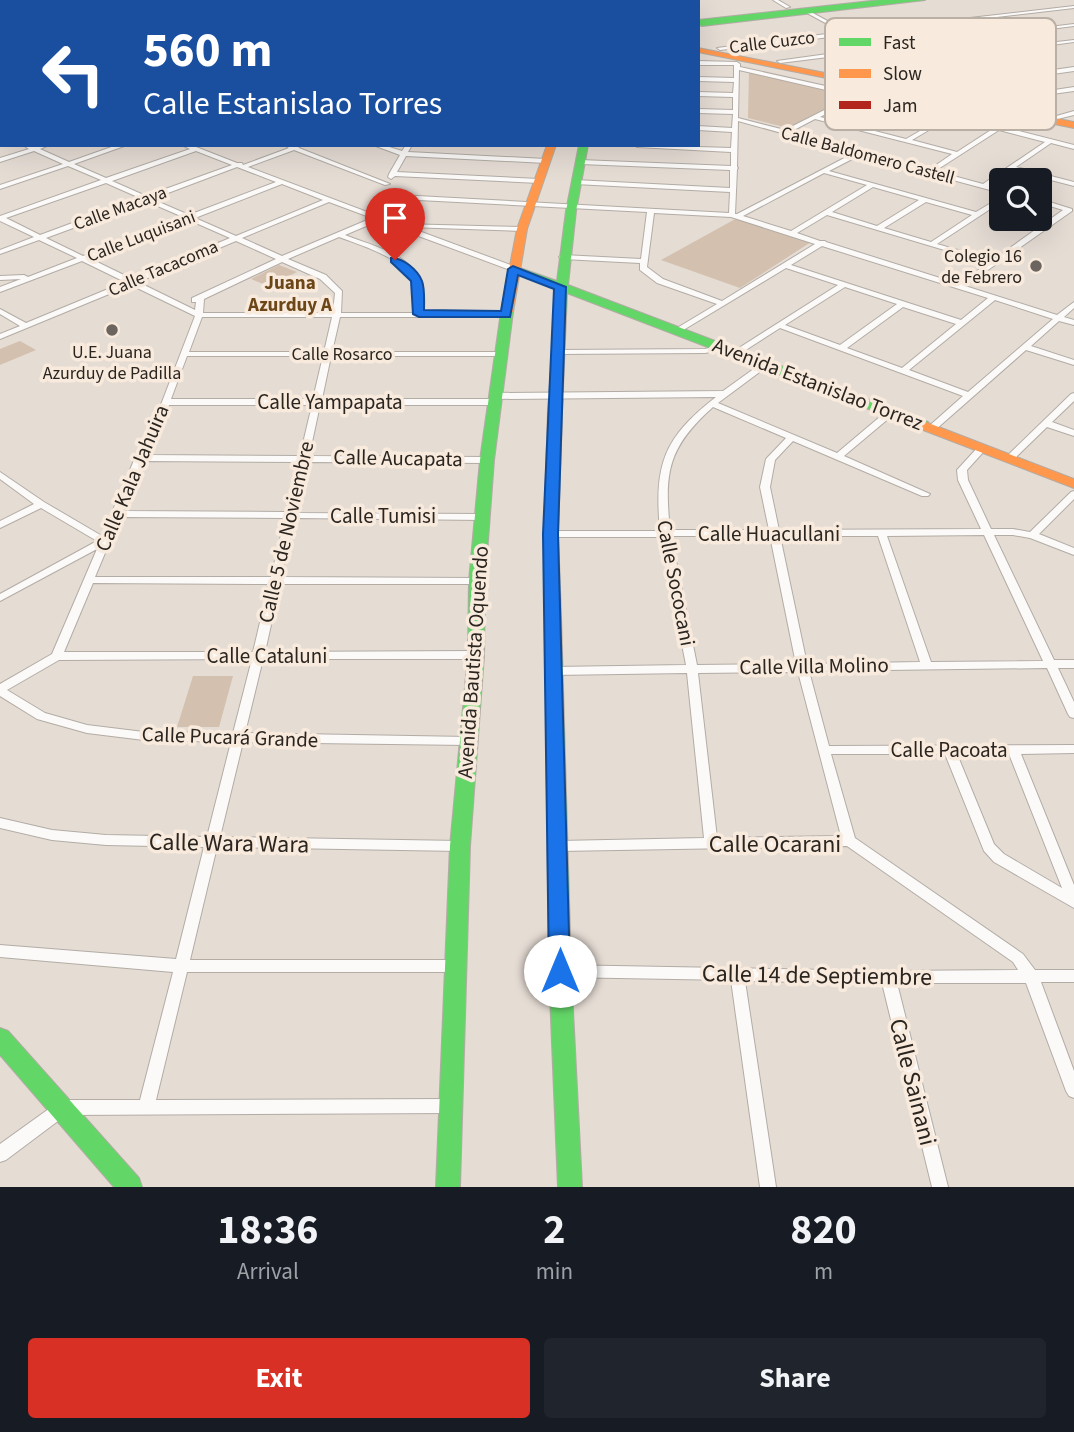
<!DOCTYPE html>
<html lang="en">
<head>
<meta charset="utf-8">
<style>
	:root { --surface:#171b24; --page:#20242c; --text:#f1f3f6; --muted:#9ea1a6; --accent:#d93025 }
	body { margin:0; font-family:"Source Sans 3",sans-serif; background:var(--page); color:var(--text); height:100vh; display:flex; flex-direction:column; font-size:26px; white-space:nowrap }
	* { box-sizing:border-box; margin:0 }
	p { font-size:23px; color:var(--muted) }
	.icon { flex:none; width:38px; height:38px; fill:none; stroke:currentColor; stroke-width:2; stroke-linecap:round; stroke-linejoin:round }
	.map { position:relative; height:1187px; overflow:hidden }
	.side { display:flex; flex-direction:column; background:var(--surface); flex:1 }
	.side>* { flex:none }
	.banner { position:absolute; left:0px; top:0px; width:700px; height:147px; box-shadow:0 7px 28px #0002; background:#1a4fa0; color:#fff; overflow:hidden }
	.buttons { position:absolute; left:989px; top:168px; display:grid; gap:14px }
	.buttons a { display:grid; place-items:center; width:63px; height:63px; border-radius:7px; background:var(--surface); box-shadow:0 7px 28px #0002; font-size:35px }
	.pin { position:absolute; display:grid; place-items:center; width:60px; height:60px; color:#fff; margin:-72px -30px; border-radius:50% 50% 50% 0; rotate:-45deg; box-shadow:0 0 7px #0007 }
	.pin .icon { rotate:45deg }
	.me { position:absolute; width:77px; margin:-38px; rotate:0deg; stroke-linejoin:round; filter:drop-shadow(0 0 5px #0008) }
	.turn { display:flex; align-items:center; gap:24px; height:147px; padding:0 28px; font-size:32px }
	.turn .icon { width:91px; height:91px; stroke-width:2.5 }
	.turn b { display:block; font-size:49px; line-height:60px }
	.eta { display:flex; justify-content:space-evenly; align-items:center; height:119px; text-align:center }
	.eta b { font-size:42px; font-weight:700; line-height:49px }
	.cta { display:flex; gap:14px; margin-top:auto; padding:14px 28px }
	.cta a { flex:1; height:80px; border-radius:7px; background:var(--accent); color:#fff; font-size:28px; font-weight:700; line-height:80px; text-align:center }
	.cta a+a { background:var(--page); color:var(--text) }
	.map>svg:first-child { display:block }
</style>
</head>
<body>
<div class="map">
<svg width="1074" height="1187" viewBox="0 0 1074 1187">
	<rect width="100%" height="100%" fill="#e5dcd4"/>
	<path fill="#d3c0ae" d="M749,69L853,94L788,128L748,118Z
		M739,217L811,242L740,288L661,260Z
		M279,265L297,272L268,286L251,279Z
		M20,341L36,350L0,365V349Z
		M193,676H233L219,727H177Z"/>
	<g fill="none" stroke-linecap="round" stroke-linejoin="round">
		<path stroke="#debf9f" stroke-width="2" d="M200,2L209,0"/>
		<defs>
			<path id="street" d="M773,0H778L790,7L786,8Z
				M1074,6V8L853,34L877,48L1074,24V26L924,45L945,55L1074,40V42L991,53L1032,73L1074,67V71L997,82L1022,95L1074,87V91L988,103L985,101L986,100L1016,95L917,46L882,50L965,96V98H961L900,65L835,73L832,71L896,62L876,51L780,63L777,61L871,48L847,35L720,50L717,48L842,32L807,13L809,11L848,32ZM985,53L1026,74L992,79L949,58Z
				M0,8H2V10H0Z
				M0,22H2V24H0Z
				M0,32H2V34H0Z
				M0,57H2V60L0,61Z
				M698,61L737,62L740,64V67L857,93L877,83L879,86L862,95L948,114L969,102H973V104L912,140L957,152L1025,108H1029V110L1003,127L1074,145V149L1051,143L1016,167L1074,182V186L1012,170L989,186L1001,189V193L860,155L829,171L976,212L1001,197V202L937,244L993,260L1063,210L1040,203V199L1072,209V211L965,286L1057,315L1074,302V308L1064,317L1074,320V325L1059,321L1031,346L1074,360V365L1026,350L934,431L931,432L927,429L928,427L963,396L780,328L738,355H735L731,353L838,285L786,268L680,332L676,330L677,328L717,304L657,283L640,270V263L563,259L559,257L563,255L641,259L647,212L380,198L377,196L380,194L729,213L730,192L575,184L572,182L575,180L730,188V170L580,164L577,162L580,160L731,166V152L637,147L634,145L731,148L732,132L698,130V126L732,128L733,114L698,113V109L733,110V97L698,96V92L733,93L734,82L698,81V77L734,78V65H698ZM739,70L852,96L785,130L738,118ZM858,97L900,107L861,127L820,117ZM906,108L944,117L906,139L867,129ZM815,119L952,154L929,170L790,132ZM738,121L854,153L737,214H735L737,169L738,168L737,167ZM999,130L1045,142L983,184L935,171ZM824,173L867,185L791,231L743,216ZM873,187L919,200L877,226L832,212ZM926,202L972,215L931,242L884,228ZM654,213L731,217L815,244L722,301L663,279L647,267ZM827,215L988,263L959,284L826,242L825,241H820L797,233ZM822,246L988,298L961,320L791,265ZM845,287L897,304L840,345L785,325ZM995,300L1053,319L968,392L909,370ZM903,307L956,324L902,368L847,348Z
				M0,65H2V69H0Z
				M0,85H2V89H0Z
				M1074,111V115L1049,121L1046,119Z
				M0,132L2,133V137L0,136Z
				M23,145L35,147L49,145L40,149L69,162L117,145H127L74,164L106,178L190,149L182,145H191L237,163H242L243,165L289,148L284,145H297L299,148L390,184L385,185L294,150L248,167L399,224L522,227L525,229L522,231L408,227L516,267L517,269L513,271L378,221L345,235C370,245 413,254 422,285C424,294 423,304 423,313H506L510,315L506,317H340L332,352H501L505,354L501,356H331L322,399H494L498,402L494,405H320L309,456L487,457L492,460L487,463L307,462L296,513L483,514L488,517L483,520L295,518L281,577L477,578L482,581L477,584H280L265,652L476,651L482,655L476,659H263L245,733L468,737L472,738L474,741L472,744L468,745L243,742L220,837L460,841L465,842L467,846L465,850L460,851L217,847L190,960H455L460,962L462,966L460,970L455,972H187L156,1100L451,1099L457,1101L459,1106L457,1111L451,1113L66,1115L6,1160L0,1162V1144L57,1103L63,1100H140L173,972L0,957V945L176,959L204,847L106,845L52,840L0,828V818L52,830L106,835L207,837L231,742L144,740L87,733L37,719L0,696V684L52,654L97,549L0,601V594L97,541L41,508L0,528V521L34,504L0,479V472L44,502L102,536L135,458L162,402L195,316L131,285L0,339V334L20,326L0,314V309L26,323L125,282L82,261L0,292V287L21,279L0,280V276L24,275L28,277L77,258L39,240L0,254V250L34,237L0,221V216L101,180L68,166L0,189V185L63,164L34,151L0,162V158L29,149ZM196,151L232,165L146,196L112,181ZM237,167L276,182L189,215L152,199ZM106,183L140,198L40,235L6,218ZM282,184L323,200L236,236L195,218ZM146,201L183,217L83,256L46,238ZM329,202L372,218L282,256L242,238ZM189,220L230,238L132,279L89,258ZM339,237C362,246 406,258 414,284C417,293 415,303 415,313H341L342,291L326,275L288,259ZM236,241L276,259L192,298V302H196L195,310L138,282ZM282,262L320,279L335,293L333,313H203L204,299ZM202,317H332L324,352H189ZM187,356H323L313,399H171ZM169,405H312L300,456L146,455ZM143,461L298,462L286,512L123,511ZM120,517L285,518L271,577H95ZM93,583L269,584L253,652H64ZM252,659L233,733L144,732L87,725L45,713L7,690L59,660Z
				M373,145H383L402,151L406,145H412L408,152L546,159L549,161L546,163L406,156L397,172L539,179L542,181L539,183L395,176L391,179L388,177L389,174L400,155Z
				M721,345H724V349L705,353L559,354L555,352L559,350L705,349Z
				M762,363H765L769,365L718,403L837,453L888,410H894V414L844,456L930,494L928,496H922L793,441L775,460L770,487L779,530L981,529L958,480L957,470L979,446L982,445L987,448L967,470L968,480L991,529H1013L1030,532L1071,492L1074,491V499L1039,534L1074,548V555L1030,538L1013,535H994L1054,660H1074V668H1058L1074,702V718L1070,717L1068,714L1047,668L809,671L829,746L1074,745V753L1021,754L1074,885V908L994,862L984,851L945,754H831L855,838L1023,954L1035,970H1074V982H1041L1074,1071V1098L1069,1096L1066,1091L1026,983H897L948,1187H932L882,983L745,981L776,1187H760L731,980L560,977L555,975L553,971L555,967L560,965L888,971L1018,970L1013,962L847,846L559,851L554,850L552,846L554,842L559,841L704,838L687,673L554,675L550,674L548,671L550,668L554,667L686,665L661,537H551L546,534L551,531H660C654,465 663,438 716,397L495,399L491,396L495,393L723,391ZM713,407L786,438L766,459L760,487L769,530H670C664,472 668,447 713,407ZM984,535L1043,661L931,662L887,536ZM671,536H770L796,664L697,665ZM780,536H878L920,662L807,664ZM798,672L841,836L717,838L698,673ZM957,754H1009L1062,888L1004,854L994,844Z
				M1074,393V401L1052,422L1074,430V436L1047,427L1012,461H1006L1004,459L1006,457L1071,394Z"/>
			<path id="fast" d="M629,0H648L626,2Z
				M880,0H925L702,26L698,24V20Z
				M0,91H2V95H0Z
				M579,145H588L576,211L568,285L928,422V428H918L567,293L562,411L560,414H550L548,411L557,289L508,269L517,267L557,281L566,211Z
				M507,309L513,312L494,460L485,581L484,655L470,846L460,1187H436L450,846L468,655L469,581L480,460L501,312Z
				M553,612L561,617L571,971L582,1187H558L549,971L545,617Z
				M0,1028L8,1031L139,1178L142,1187H114L0,1055Z"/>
			<path id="slow" d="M698,48L1074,122V128L698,52Z
				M547,145H556L527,229L513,312L503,314L501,312L517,229Z
				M923,421L1074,479V488L918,428L916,425Z"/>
			<path id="jam" d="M598,0H604L597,2Z
				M555,407L562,411L558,534L561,617L553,622L545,617L544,534L548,411Z"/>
		</defs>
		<use href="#street" stroke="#b2aca5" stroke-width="2"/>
		<use href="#fast" stroke="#b2aca5" stroke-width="2"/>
		<use href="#slow" stroke="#b2aca5" stroke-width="2"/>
		<use href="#jam" stroke="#b2aca5" stroke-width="2"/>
		<use href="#street" fill="#fbfaf9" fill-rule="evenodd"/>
		<use href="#fast" fill="#63d668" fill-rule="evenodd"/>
		<use href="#slow" fill="#ff974d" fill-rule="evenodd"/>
		<use href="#jam" fill="#b3261e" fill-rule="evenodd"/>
	</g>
	<path fill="#1a73e8" stroke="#114b97" stroke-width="2" d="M391,258C402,257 418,270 422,281C425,289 424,302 424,310L501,311L508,269L513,266L566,287L558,534L570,971L567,978L560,981L552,978L549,971L543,534L554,289L518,275L510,317H419L413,314L411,281L391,262Z"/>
	<g fill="#6c655f" stroke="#f8eadc" stroke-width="2.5">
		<circle cx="1036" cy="266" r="7"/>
		<circle cx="112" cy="330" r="7"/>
	</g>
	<g text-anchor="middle" stroke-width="7" stroke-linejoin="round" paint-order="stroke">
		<g font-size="18" fill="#2b2520" stroke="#f8eadc">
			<text transform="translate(772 42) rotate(-7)" y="6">Calle Cuzco</text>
			<text transform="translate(868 155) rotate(15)" y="6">Calle Baldomero Castell</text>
			<text transform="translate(120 208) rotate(-20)" y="6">Calle Macaya</text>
			<text transform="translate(141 236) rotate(-21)" y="6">Calle Luquisani</text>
			<text transform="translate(163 268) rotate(-23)" y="6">Calle Tacacoma</text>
			<text x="342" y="360">Calle Rosarco</text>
		</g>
		<g font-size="18" fill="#2b2520" stroke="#f8eadc" text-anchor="end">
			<text x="1022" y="262">Colegio 16<tspan x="1022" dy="21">de Febrero</tspan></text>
			<text x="112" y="358" text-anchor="middle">U.E. Juana<tspan x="112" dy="21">Azurduy de Padilla</tspan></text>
		</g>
		<g font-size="19" font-weight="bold" fill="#6d4618" stroke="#f8eadc">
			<text x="290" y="289">Juana<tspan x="290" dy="22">Azurduy A</tspan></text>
		</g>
		<g font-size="21" fill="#2b2520" stroke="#f8eadc">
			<text transform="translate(818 384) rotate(21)" y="7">Avenida Estanislao Torrez</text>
			<text x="330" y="409">Calle Yampapata</text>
			<text transform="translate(398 458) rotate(1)" y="7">Calle Aucapata</text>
			<text transform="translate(132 478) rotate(-67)" y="7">Calle Kala Jahuira</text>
			<text x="383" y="523">Calle Tumisi</text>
			<text transform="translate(286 532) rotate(-77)" y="7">Calle 5 de Noviembre</text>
			<text x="769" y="541">Calle Huacullani</text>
			<text transform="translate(676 583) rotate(79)" y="7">Calle Sococani</text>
			<text x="267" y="663">Calle Cataluni</text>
			<text transform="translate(473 662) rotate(-86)" y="7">Avenida Bautista Oquendo</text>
			<text transform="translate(814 666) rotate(-1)" y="7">Calle Villa Molino</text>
			<text transform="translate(230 737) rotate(2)" y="7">Calle Pucará Grande</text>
			<text x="949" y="757">Calle Pacoata</text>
		</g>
		<g font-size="24" fill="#2b2520" stroke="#f8eadc">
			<text transform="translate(229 843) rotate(1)" y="8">Calle Wara Wara</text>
			<text x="775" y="852">Calle Ocarani</text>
			<text transform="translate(817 975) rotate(1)" y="8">Calle 14 de Septiembre</text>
			<text transform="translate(913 1082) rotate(76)" y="8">Calle Sainani</text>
		</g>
	</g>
	<rect x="825" y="18" width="231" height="112" rx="10" fill="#f8eadc" stroke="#baafa4" stroke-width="2"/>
	<rect x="839" y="38" width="32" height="8" fill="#63d668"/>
	<rect x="839" y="69" width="32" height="9" fill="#ff974d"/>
	<rect x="839" y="101" width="32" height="8" fill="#b3261e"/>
	<g font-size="19" fill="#2b2520">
		<text x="883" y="49">Fast</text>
		<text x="883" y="80">Slow</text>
		<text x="883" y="112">Jam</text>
	</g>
</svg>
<div class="buttons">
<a><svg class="icon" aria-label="search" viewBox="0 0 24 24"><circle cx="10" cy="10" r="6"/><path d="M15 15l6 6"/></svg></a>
</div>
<div class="pin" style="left:395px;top:260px;background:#d93025"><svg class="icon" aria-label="arrive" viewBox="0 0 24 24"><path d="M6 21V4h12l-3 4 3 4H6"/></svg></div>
<svg class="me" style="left:560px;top:971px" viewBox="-20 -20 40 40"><circle r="19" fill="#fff"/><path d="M0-13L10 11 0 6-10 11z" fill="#1a73e8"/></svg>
<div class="banner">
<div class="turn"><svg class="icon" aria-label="left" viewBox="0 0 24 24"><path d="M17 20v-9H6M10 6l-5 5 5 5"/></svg><div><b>560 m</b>Calle Estanislao Torres</div></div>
</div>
</div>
<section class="side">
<div class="eta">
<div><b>18:36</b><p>Arrival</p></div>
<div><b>2</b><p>min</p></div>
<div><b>820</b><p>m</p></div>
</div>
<div class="cta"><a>Exit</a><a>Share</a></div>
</section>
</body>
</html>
